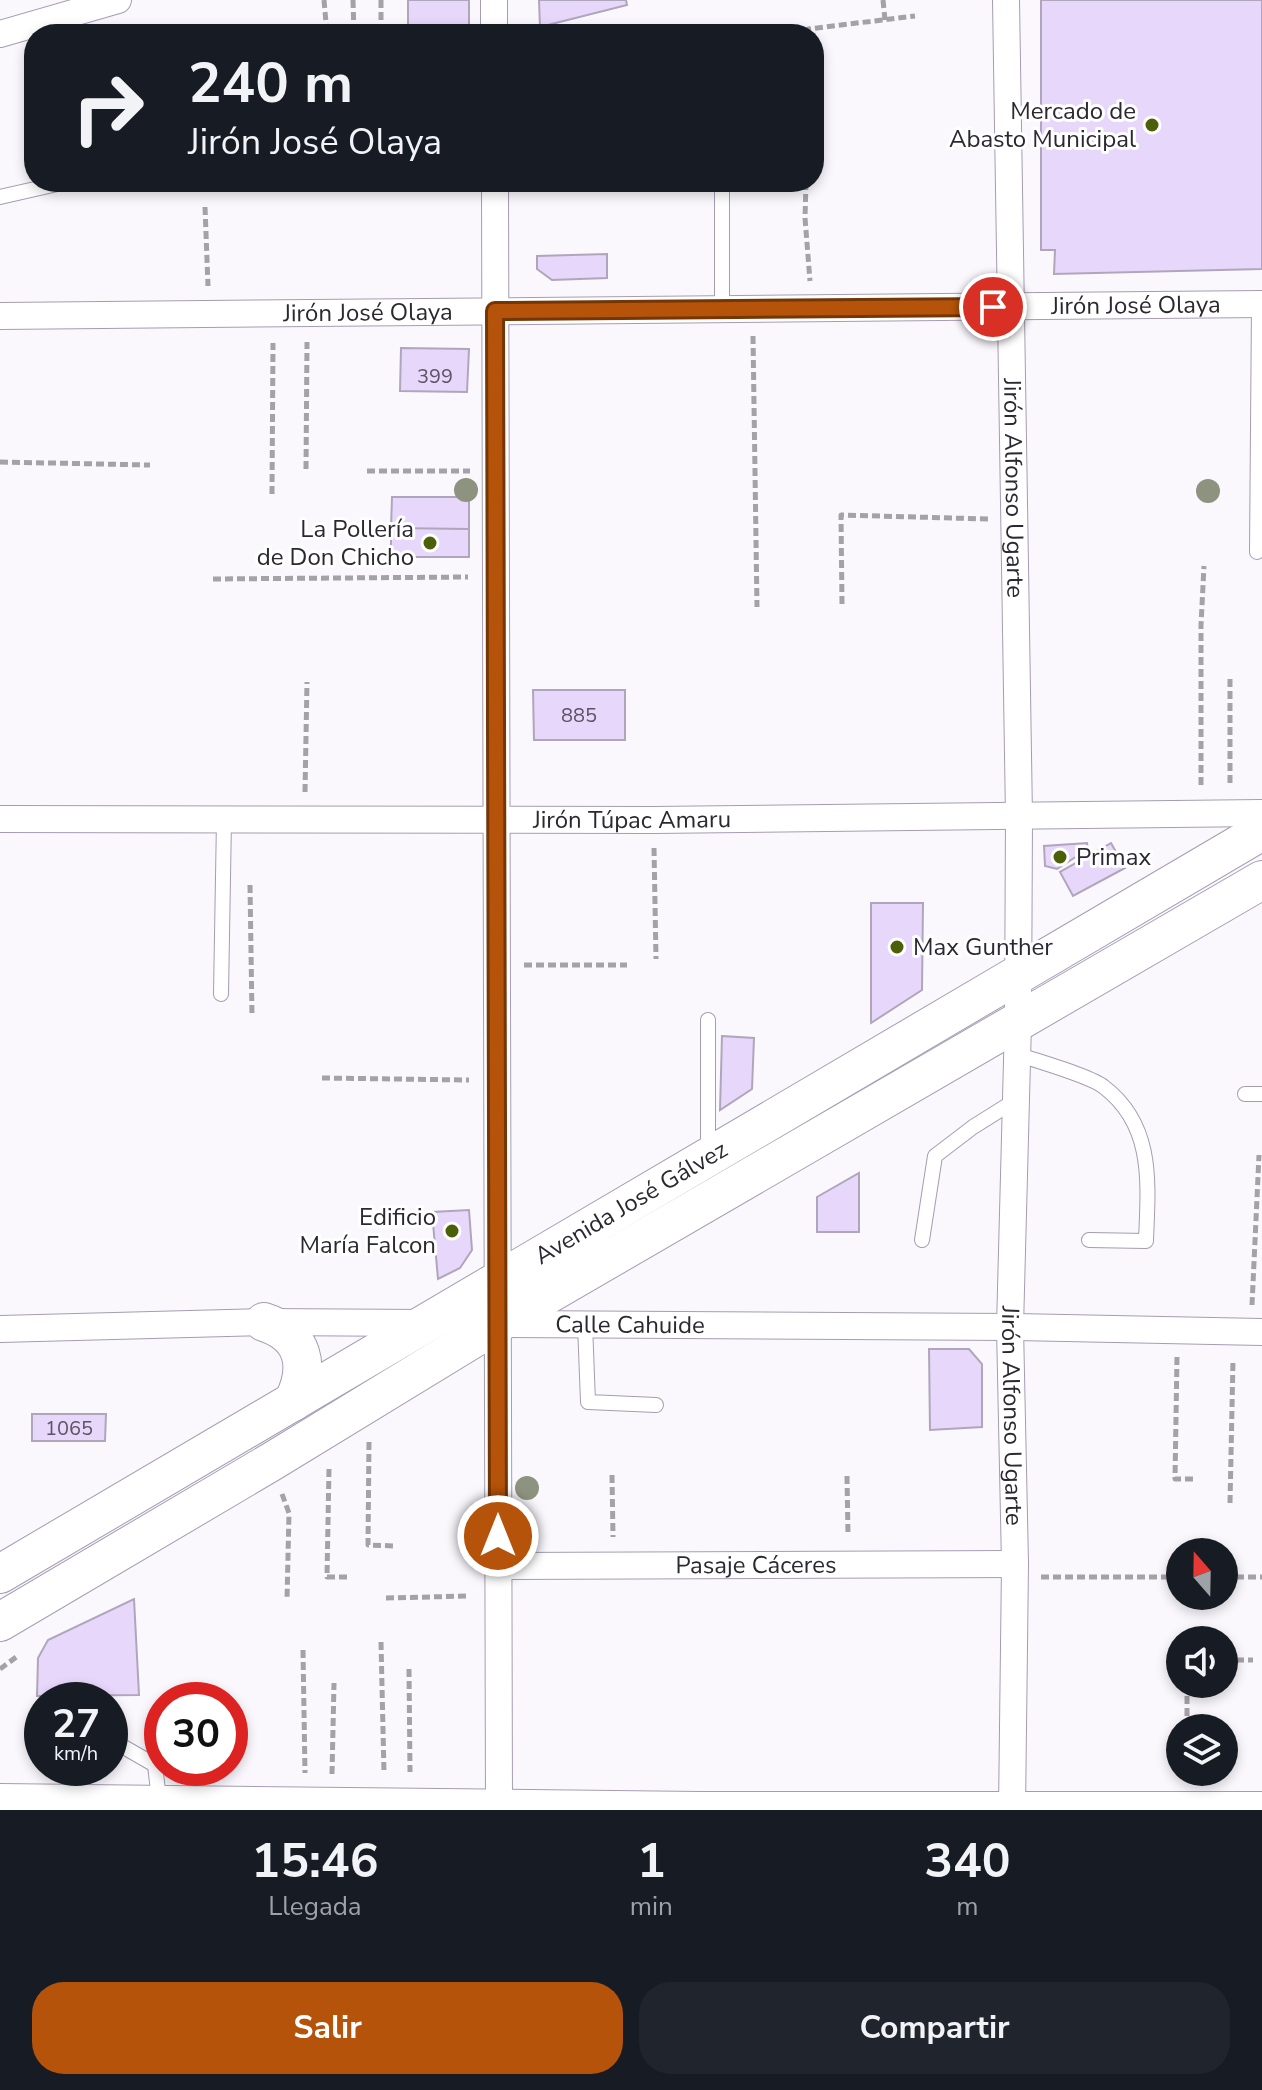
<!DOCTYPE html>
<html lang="es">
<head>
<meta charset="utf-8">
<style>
	:root { --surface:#171b24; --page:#20242c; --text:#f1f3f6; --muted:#9ea1a6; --accent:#b45309 }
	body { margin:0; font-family:"Nunito Sans",sans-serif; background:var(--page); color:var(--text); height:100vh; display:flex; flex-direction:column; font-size:30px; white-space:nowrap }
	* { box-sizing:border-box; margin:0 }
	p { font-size:26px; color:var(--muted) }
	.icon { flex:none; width:44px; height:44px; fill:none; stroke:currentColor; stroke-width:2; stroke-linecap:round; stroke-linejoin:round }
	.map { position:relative; height:1810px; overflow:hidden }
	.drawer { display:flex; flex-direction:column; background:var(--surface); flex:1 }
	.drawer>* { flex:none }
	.top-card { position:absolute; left:24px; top:24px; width:800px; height:168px; border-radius:32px; box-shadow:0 4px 12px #0003; background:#171b24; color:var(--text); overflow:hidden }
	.needle { width:52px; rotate:340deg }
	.controls { position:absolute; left:1166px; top:1538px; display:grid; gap:16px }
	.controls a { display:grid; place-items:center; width:72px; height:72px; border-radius:50%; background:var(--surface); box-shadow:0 4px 12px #0003; font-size:40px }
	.speed { position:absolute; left:24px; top:1682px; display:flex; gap:16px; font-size:40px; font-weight:700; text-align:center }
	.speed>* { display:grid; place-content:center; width:104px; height:104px; border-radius:50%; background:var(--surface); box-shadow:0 4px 12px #0003; line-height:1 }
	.speed small { font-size:20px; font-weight:400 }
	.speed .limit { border:12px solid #d22; background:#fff; color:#111 }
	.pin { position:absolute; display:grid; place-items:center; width:68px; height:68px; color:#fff; margin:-34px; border:4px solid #fff; border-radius:50%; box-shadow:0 2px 8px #0007 }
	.me { position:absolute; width:88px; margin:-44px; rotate:0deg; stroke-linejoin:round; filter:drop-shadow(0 0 6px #0008) }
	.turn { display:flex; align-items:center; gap:28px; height:168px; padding:0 32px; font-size:36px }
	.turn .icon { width:104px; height:104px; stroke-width:2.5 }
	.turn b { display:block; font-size:56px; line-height:68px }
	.eta { display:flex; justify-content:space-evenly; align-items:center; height:136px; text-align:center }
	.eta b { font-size:48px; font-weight:700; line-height:56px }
	.cta { display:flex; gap:16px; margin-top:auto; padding:16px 32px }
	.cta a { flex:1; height:92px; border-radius:32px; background:var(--accent); color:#fff; font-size:32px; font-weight:700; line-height:92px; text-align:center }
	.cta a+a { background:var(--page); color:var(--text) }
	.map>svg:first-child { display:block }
</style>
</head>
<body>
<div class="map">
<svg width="1262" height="1810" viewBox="0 0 1262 1810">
	<rect width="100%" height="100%" fill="#faf8fd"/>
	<path fill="#e7d7fa" stroke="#b0a6bc" stroke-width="2" d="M408,0H469V26L433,34H408Z
		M539,0H626L627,5L540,27Z
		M1041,0H1262V269L1054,274L1055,250H1041Z
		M607,254V278L552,280L537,269V256Z
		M401,348L469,349L467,392L400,391Z
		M392,497H469V529L391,528Z
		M391,528L469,529V557H391Z
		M533,690H625V740H534Z
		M1087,843L1088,849L1057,869L1045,866L1044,846Z
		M1111,843L1125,868L1073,896L1060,872Z
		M871,903H923L922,990L871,1023Z
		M722,1036L754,1038L752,1089L720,1110Z
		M859,1173V1232H817V1197Z
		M469,1210L472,1250L460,1268L438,1279L432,1212Z
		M929,1349H969L982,1364V1427L930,1430Z
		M32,1414H106L105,1441H32Z
		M134,1599L139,1695L37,1696L38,1658L48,1640Z"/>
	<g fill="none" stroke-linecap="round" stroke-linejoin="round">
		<defs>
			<path id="service" d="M722,182V309
				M0,197L66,182
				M1257,552L1259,304
				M221,994L224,819
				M1017,1054C1036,1061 1091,1076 1104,1087C1155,1126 1148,1185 1146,1241L1089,1240
				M1245,1094H1262
				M708,1153V1020
				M922,1240L935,1156L973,1127L1016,1100
				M585,1324L588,1402L656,1405
				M115,1742L155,1765L159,1799"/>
			<g id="minor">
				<path d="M494,0V34"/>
				<path id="s1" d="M1006,0L1019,817L1018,1023L1010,1327L1015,1564L1012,1810"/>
				<path d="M0,34L118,0"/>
				<path d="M495,182L499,1810"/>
				<path id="s2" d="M0,316L1262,304"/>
				<path id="s3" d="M0,819L653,820L1262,813"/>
				<path id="s4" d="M500,1324L1010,1327L1262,1332"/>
				<path d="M0,1329L264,1322L424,1323"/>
				<path id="s5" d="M498,1566L1015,1564"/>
				<path d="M0,1797L699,1805H1262"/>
			</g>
			<g id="secondary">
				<path d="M264,1322C304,1335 311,1366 293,1402"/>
				<path id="s6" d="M0,1574L1262,831"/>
				<path d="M0,1622L271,1462L497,1324L1262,880"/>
			</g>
		</defs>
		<use href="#service" stroke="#a69cb2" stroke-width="16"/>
		<use href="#minor" stroke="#a69cb2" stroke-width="28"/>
		<use href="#secondary" stroke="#a69cb2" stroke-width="40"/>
		<path stroke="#a4a1a8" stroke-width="5" stroke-dasharray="8 4" stroke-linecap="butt" d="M324,0L327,34
			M353,0L354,34
			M381,0V34
			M883,0L885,20
			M808,34V29L915,16
			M806,182L805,218L810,281
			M205,207L208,286
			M753,336L757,607
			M0,462L150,465
			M306,469L307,342
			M367,471H470
			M272,494L273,343
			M213,579L468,577
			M842,604L841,515L988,519
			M1230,679V786
			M1201,785V625L1204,566
			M305,792L307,682
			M654,848L656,959
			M250,885L252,1016
			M524,965H627
			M322,1078L469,1080
			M1252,1305L1259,1155
			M1177,1357L1175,1479H1195
			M369,1442L368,1545L396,1546
			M329,1469L327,1577H351
			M612,1475L613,1537
			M847,1476L848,1535
			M282,1494L289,1513L287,1600
			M1230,1503L1233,1360
			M1041,1577H1180
			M1224,1577H1262
			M386,1598L469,1596
			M381,1642L384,1773
			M303,1650L305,1773
			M1224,1660H1253
			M0,1669L19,1655
			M409,1669L410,1772
			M1187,1684V1728
			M332,1774L334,1683"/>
		<use href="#service" stroke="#fff" stroke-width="14"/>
		<use href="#minor" stroke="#fff" stroke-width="26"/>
		<use href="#secondary" stroke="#fff" stroke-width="38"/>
	</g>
	<g fill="#8e9380">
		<circle cx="466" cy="490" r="12"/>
		<circle cx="1208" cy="491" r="12"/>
		<circle cx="527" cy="1488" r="12"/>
	</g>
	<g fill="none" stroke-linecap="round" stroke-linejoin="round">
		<defs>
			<path id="route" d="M498,1536L495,311L993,307"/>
		</defs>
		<use href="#route" stroke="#753606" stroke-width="20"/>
		<use href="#route" stroke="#b45309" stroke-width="14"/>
	</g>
	<g fill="#4b6008" stroke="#fff" stroke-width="3">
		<circle cx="1152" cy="125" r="8"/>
		<circle cx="430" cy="543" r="8"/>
		<circle cx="1060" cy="857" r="8"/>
		<circle cx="897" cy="947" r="8"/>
		<circle cx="452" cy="1231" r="8"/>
	</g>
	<g text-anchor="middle" stroke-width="6" stroke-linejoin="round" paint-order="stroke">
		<g font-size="20" fill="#5b5463">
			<text x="435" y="383">399</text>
			<text x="579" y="722">885</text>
			<text x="69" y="1435">1065</text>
		</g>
		<g font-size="24" fill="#2c2831" stroke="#fff" text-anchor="end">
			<text x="1136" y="119">Mercado de<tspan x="1136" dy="28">Abasto Municipal</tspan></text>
			<text x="414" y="537">La Pollería<tspan x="414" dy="28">de Don Chicho</tspan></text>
			<text x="1076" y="865" text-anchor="start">Primax</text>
			<text x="913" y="955" text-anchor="start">Max Gunther</text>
			<text x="436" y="1225">Edificio<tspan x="436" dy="28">María Falcon</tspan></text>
		</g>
		<g font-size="24" fill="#2c2831" stroke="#fff">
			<text dy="8" stroke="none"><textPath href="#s2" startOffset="1136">Jirón José Olaya</textPath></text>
			<text dy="8" stroke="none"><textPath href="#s2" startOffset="368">Jirón José Olaya</textPath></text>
			<text dy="8" stroke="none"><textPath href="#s1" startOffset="488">Jirón Alfonso Ugarte</textPath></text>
			<text dy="8" stroke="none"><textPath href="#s3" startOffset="632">Jirón Túpac Amaru</textPath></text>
			<text dy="8" stroke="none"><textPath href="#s6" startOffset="732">Avenida José Gálvez</textPath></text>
			<text dy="8" stroke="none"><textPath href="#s4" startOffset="130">Calle Cahuide</textPath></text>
			<text dy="8" stroke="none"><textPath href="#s1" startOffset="1416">Jirón Alfonso Ugarte</textPath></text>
			<text dy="8" stroke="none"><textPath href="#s5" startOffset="258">Pasaje Cáceres</textPath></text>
		</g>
	</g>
</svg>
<div class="controls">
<a><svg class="needle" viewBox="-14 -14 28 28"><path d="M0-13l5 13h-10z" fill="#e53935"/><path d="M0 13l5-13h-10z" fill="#9ea1a6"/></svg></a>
<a><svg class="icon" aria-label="sound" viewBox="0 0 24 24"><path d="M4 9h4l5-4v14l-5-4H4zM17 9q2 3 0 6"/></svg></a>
<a><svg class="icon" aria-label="layers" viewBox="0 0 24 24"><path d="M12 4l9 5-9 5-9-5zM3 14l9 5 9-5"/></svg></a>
</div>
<div class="speed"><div>27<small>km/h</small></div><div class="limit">30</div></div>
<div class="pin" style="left:993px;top:307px;background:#d93025"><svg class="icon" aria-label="arrive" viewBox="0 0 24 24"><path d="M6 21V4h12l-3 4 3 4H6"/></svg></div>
<svg class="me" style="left:498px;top:1536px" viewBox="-20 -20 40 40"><circle r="17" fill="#b45309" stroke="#fff" stroke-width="3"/><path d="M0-11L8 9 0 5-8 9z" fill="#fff"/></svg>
<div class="top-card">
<div class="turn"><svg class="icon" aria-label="right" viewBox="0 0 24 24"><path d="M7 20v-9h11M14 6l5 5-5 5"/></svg><div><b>240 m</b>Jirón José Olaya</div></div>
</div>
</div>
<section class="drawer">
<div class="eta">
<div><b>15:46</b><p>Llegada</p></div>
<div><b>1</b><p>min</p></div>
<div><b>340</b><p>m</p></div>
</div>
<div class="cta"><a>Salir</a><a>Compartir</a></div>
</section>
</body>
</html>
